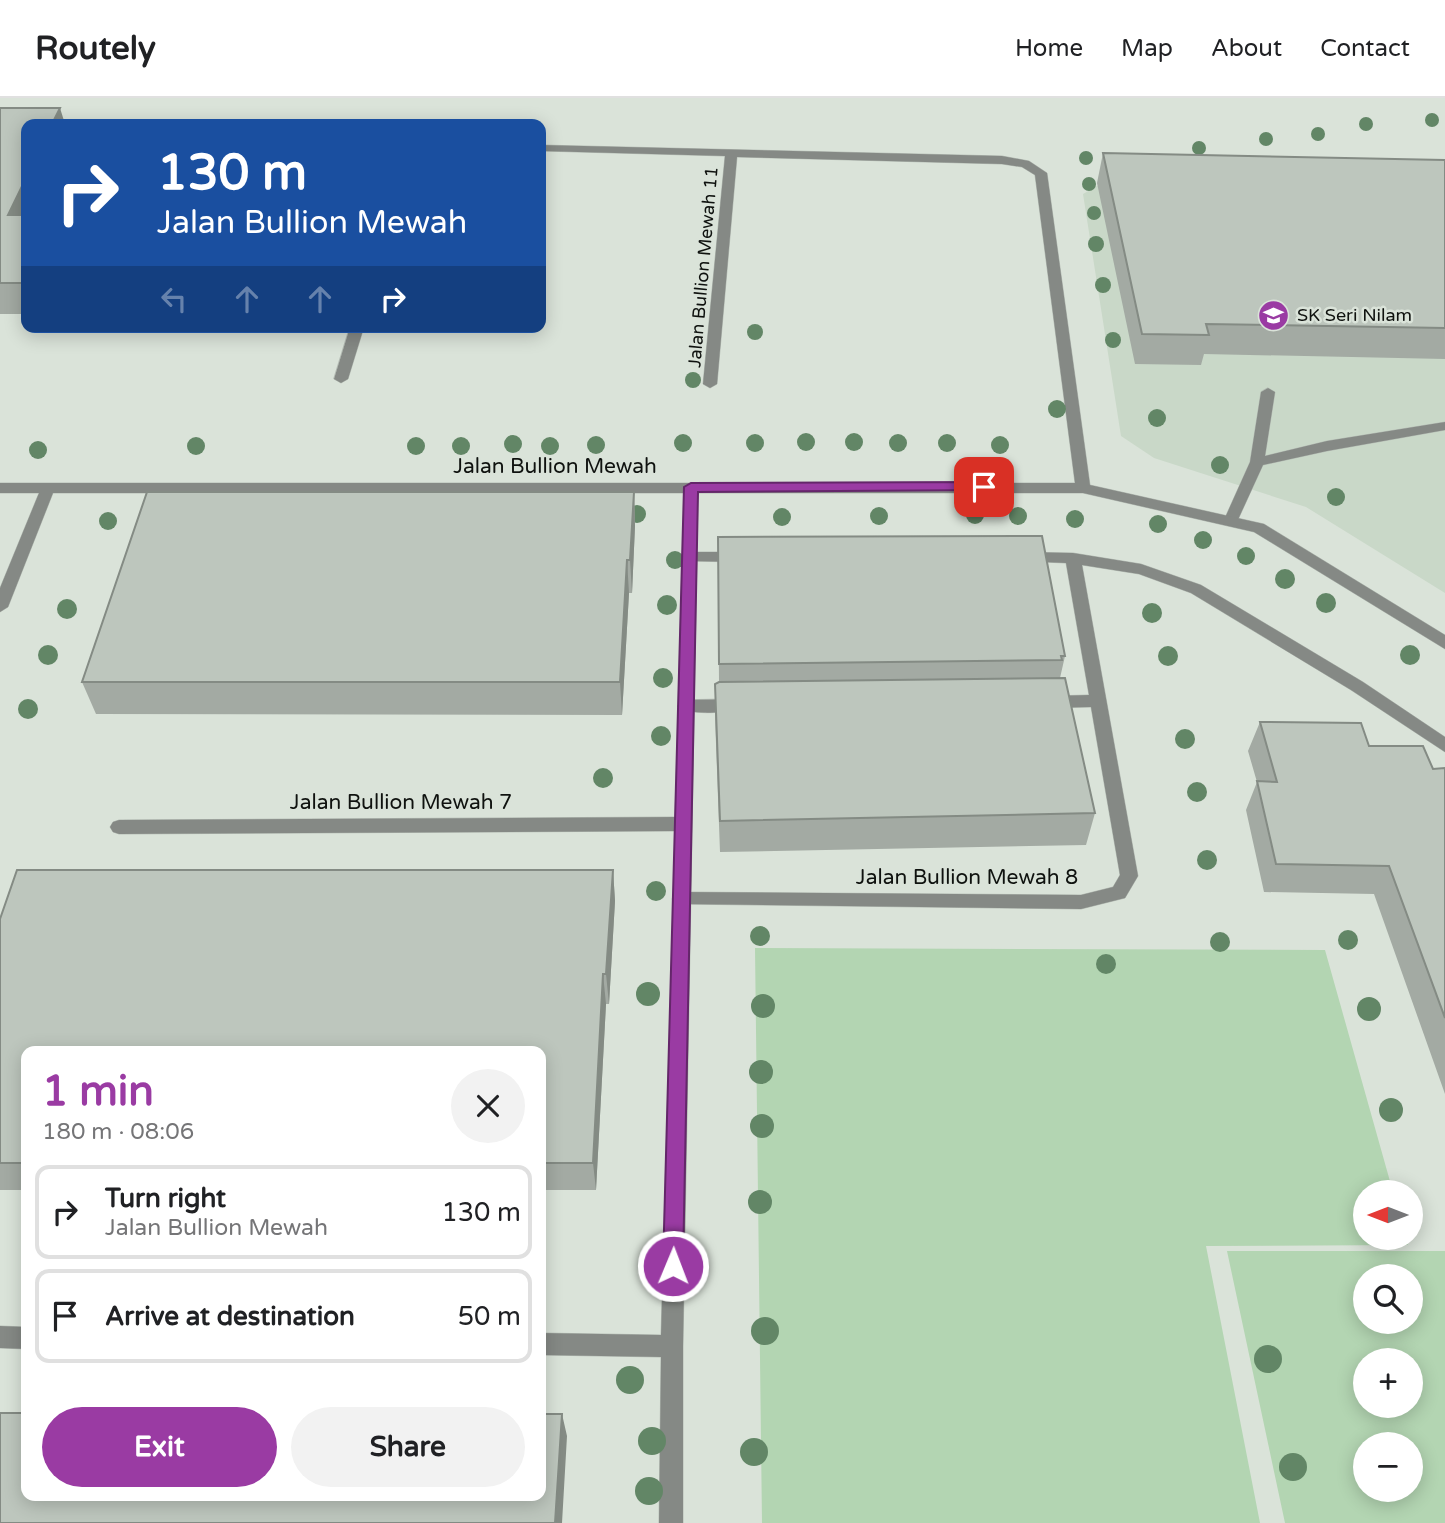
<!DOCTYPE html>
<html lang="en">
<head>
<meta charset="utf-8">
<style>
	:root { --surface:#fff; --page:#f2f2f2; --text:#202124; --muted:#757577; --line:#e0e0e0; --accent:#9a3ba3 }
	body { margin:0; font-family:"Varela Round",sans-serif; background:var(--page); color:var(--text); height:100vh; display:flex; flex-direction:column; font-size:26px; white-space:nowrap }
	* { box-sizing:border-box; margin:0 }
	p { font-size:23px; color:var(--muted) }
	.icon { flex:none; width:38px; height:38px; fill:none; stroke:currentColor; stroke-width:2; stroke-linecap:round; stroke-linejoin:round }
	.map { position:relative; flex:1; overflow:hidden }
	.panel { position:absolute; left:21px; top:948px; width:525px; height:455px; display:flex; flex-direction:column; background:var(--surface); border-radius:14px; box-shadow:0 4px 18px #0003 }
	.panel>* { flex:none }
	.guide { position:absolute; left:21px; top:21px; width:525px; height:214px; border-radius:14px; box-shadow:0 4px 18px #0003; background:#1a4fa0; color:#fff; overflow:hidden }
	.needle { width:46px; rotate:270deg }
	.buttons { position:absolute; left:1353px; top:1082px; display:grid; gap:14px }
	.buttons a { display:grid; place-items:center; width:70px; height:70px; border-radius:50%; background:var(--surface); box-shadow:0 4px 18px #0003; font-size:35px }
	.pin { position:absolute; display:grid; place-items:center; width:60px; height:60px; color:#fff; margin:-30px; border-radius:14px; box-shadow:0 4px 10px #0006 }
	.me { position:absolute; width:77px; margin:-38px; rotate:1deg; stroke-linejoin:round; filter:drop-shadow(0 0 5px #0008) }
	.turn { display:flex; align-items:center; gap:24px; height:147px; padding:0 21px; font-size:32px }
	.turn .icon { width:91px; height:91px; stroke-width:2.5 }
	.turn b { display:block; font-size:49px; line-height:60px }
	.lanes { display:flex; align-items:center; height:66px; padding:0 21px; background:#0003; justify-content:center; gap:35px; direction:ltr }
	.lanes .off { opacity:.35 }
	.round { display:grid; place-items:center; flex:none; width:74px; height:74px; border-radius:37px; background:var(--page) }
	.headline { display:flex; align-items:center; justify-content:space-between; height:119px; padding:0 21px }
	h1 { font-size:42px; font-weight:700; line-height:52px; color:var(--accent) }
	.button { display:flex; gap:14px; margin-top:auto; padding:14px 21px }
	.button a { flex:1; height:80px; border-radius:42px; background:var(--accent); color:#fff; font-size:28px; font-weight:700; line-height:80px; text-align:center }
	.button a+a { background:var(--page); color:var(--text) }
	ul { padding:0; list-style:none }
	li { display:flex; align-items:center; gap:21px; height:94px; margin:0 14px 10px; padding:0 7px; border:4px solid var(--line); border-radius:14px }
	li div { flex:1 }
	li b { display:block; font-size:26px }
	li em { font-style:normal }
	header { display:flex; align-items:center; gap:42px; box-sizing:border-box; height:98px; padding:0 35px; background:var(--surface); border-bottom:2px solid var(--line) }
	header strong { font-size:33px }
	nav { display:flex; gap:38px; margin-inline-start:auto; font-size:24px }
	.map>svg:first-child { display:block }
</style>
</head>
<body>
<header>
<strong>Routely</strong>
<nav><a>Home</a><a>Map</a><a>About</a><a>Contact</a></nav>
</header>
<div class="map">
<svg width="1445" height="1425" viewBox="0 0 1445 1425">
	<rect width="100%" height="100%" fill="#dae3d9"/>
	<path fill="#c9d8c8" d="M1106,83L1445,94V495L1306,409L1154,360L1121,338L1083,96Z"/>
	<path fill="#b3d5b2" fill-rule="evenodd" d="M755,850L1325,852L1393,1094H1365V1139H1406L1408,1147L1206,1148L1260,1425H762Z
		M1227,1153H1445V1425H1285ZM1365,1178H1410V1223H1365ZM1365,1262H1410V1307H1365ZM1365,1346H1410V1391H1365Z"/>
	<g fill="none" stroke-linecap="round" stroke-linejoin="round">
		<defs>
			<path id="lane" d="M1268,290L1275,294L1265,358L1327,343L1445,324V332L1327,353L1263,367L1236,426H1226L1224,422L1250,364L1261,294Z
				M691,454H740L748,459L740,464L686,463L683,459Z
				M1023,454L1073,455L1141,466L1201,487L1363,584L1445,639V654L1351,592L1191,495L1139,476L1082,467L1138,778L1125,800L1081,811L675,806L672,801L675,796L681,794L1081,797L1113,789L1120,777L1091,609L1049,610L1041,604L1049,598L1089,597L1066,465L1018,463L1015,459Z
				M738,601L746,607C740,616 683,618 677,608L685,602Z"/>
			<path id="street" d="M541,47L1002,58L1029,63L1047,75L1090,387L1264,426L1445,537V551L1254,434L1083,395H698L683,1248V1425H659L661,1259L541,1257V1235L661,1237L675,733L119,736L113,734L110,729L113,724L119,722L675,719L684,395H53L8,509L0,514V490L39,395H0V385H1075L1035,77L1022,69L1002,66L737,59L717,286L710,290L703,286L725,58L541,53Z
				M350,229H364L348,281L341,285L334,281Z
				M0,1228L26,1229V1251L0,1250Z"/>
		</defs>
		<use href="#lane" stroke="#b5bdb5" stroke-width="1"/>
		<use href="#street" stroke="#b5bdb5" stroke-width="1"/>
		<use href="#lane" fill="#858985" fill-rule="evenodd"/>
		<use href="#street" fill="#858985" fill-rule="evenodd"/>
	</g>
	<g fill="#628666">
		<circle cx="1432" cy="22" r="7"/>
		<circle cx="1366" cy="26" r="7"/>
		<circle cx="1318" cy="36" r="7"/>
		<circle cx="1266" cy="41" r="7"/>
		<circle cx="1199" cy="50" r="7"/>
		<circle cx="1086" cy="60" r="7"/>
		<circle cx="1089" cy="86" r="7"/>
		<circle cx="1094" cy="115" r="7"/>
		<circle cx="1096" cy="146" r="8"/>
		<circle cx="1103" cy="187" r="8"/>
		<circle cx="755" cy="234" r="8"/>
		<circle cx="1113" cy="242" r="8"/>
		<circle cx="693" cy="282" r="8"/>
		<circle cx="1057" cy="311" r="9"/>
		<circle cx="1157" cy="320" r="9"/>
		<circle cx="806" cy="344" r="9"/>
		<circle cx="854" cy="344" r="9"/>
		<circle cx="683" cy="345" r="9"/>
		<circle cx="755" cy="345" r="9"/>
		<circle cx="898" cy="345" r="9"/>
		<circle cx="947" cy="345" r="9"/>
		<circle cx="513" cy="346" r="9"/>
		<circle cx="596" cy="347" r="9"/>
		<circle cx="1000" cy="347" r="9"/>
		<circle cx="196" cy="348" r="9"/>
		<circle cx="416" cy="348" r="9"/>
		<circle cx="461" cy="348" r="9"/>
		<circle cx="550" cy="348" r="9"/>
		<circle cx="38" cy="352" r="9"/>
		<circle cx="1220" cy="367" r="9"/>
		<circle cx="1336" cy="399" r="9"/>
		<circle cx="637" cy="416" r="9"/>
		<circle cx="975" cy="417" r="9"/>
		<circle cx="879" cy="418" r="9"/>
		<circle cx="1018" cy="418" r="9"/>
		<circle cx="782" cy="419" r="9"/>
		<circle cx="1075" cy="421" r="9"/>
		<circle cx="108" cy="423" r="9"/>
		<circle cx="1158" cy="426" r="9"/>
		<circle cx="1203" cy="442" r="9"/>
		<circle cx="1246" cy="458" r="9"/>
		<circle cx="675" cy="462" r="9"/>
		<circle cx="1285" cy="481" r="10"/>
		<circle cx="1326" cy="505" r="10"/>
		<circle cx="667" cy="507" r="10"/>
		<circle cx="67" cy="511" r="10"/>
		<circle cx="1152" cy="515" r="10"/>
		<circle cx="48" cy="557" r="10"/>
		<circle cx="1410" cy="557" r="10"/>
		<circle cx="1168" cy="558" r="10"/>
		<circle cx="663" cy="580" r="10"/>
		<circle cx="28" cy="611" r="10"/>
		<circle cx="661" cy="638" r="10"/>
		<circle cx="1185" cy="641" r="10"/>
		<circle cx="603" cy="680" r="10"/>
		<circle cx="1197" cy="694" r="10"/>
		<circle cx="1207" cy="762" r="10"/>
		<circle cx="656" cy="793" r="10"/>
		<circle cx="760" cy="838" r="10"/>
		<circle cx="1348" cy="842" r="10"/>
		<circle cx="1220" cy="844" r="10"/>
		<circle cx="1106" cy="866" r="10"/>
		<circle cx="648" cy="896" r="12"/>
		<circle cx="763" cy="908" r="12"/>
		<circle cx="1369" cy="911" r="12"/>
		<circle cx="761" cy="974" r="12"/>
		<circle cx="1391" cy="1012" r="12"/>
		<circle cx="762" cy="1028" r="12"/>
		<circle cx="760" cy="1104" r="12"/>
		<circle cx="765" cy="1233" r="14"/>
		<circle cx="1268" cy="1261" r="14"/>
		<circle cx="630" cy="1282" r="14"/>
		<circle cx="652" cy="1343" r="14"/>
		<circle cx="754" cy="1354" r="14"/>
		<circle cx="1293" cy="1369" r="14"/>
		<circle cx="649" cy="1393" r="14"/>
	</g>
	<path fill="#a3aaa3" d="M0,10L26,26V216H0Z
		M1103,55L1445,62V261L1204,256L1201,267L1135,266L1097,85Z
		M634,394L635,428L632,495H629L622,617L96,616L82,584Z
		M718,439L1065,558L1060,580L1095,715L1086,747L720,754L715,618V586L719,584Z
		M1260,624L1369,648L1433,671L1445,670V996L1374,796L1264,794L1246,712L1257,684L1248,653Z
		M613,772L615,803L609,906H606L596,1092H541V954H26V1092H0V821Z"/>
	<path fill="#848b84" d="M60,10L65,26H52Z
		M26,80V135L8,117Z
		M634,394L635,428L632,495L630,462Z
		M627,462L629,495L622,617L620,584Z
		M613,772L615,803L609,906L606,876Z
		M603,876L606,906L596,1092L593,1065Z
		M562,1316L567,1338L562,1425H555Z"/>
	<path fill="#bdc6bd" stroke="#848b84" stroke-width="2" d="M0,10H60L52,26H26V80L8,117H26V185H0Z
		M1103,55L1445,62V230L1206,226L1209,237L1142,236Z
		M147,394H634L630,462H627L620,584H82Z
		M1042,438L1065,558H1061L1062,562L719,566L718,439Z
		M1065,580L1095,715L720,723L715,586L719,584Z
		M1260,624L1361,625L1369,648H1423L1433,671L1445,670V920L1389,768L1276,766L1257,683L1277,684Z
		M17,772H613L606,876H603L593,1065H541V954H26V1065H0V821Z
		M0,1315H26V1398H541V1316H562L555,1425H0Z"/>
	<path fill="#9a3ba3" stroke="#64266a" stroke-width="2" d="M984,384L991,389L989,392L698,394L683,1168L680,1175L673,1177L666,1175L663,1168L684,389L691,385Z"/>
	<defs>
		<symbol id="school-disc" viewBox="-11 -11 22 22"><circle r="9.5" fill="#9a3ba3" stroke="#dae3d9"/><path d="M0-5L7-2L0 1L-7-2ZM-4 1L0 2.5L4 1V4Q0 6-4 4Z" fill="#fff"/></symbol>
	</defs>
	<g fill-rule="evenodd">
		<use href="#school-disc" x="1256" y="200" width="35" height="35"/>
	</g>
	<g text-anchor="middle" stroke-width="5" stroke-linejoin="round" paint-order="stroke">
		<g font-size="18" fill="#0f120f" stroke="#dae3d9">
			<text transform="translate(703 169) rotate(-85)" y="6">Jalan Bullion Mewah 11</text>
		</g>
		<g font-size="18" fill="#0f120f" stroke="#dae3d9" text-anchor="start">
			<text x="1297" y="223">SK Seri Nilam</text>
		</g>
		<g font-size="21" fill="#0f120f" stroke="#dae3d9">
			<text x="555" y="375">Jalan Bullion Mewah</text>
			<text x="401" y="711">Jalan Bullion Mewah 7</text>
			<text x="967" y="786">Jalan Bullion Mewah 8</text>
		</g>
	</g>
</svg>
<div class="buttons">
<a><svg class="needle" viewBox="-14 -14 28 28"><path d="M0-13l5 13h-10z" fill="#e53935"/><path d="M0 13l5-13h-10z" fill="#757577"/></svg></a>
<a><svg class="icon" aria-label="search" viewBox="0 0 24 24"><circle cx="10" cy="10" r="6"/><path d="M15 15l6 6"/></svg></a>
<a>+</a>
<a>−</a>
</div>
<div class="pin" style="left:984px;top:389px;background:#d93025"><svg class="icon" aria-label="arrive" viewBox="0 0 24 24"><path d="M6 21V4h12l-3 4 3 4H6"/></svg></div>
<svg class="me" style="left:673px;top:1168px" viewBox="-20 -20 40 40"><circle r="17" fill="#9a3ba3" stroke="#fff" stroke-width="3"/><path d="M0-11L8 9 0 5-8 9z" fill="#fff"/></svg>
<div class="guide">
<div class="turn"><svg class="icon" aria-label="right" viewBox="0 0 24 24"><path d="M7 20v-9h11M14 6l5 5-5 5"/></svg><div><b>130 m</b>Jalan Bullion Mewah</div></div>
<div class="lanes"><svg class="icon off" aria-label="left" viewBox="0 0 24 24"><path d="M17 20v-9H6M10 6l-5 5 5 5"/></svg><svg class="icon off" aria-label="ahead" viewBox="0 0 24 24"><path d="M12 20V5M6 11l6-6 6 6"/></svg><svg class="icon off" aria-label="ahead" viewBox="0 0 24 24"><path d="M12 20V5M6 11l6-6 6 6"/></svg><svg class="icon" aria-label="right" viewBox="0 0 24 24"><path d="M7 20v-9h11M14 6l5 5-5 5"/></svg></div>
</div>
<section class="panel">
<div class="headline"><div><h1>1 min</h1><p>180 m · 08:06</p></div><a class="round"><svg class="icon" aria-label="close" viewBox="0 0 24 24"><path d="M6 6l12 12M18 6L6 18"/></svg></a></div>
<ul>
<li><svg class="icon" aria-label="right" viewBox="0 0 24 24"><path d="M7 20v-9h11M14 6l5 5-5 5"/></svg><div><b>Turn right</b><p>Jalan Bullion Mewah</p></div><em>130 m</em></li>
<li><svg class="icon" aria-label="arrive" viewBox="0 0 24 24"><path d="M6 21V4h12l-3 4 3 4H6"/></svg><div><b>Arrive at destination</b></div><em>50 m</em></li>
</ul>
<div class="button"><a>Exit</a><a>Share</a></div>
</section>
</div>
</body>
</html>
